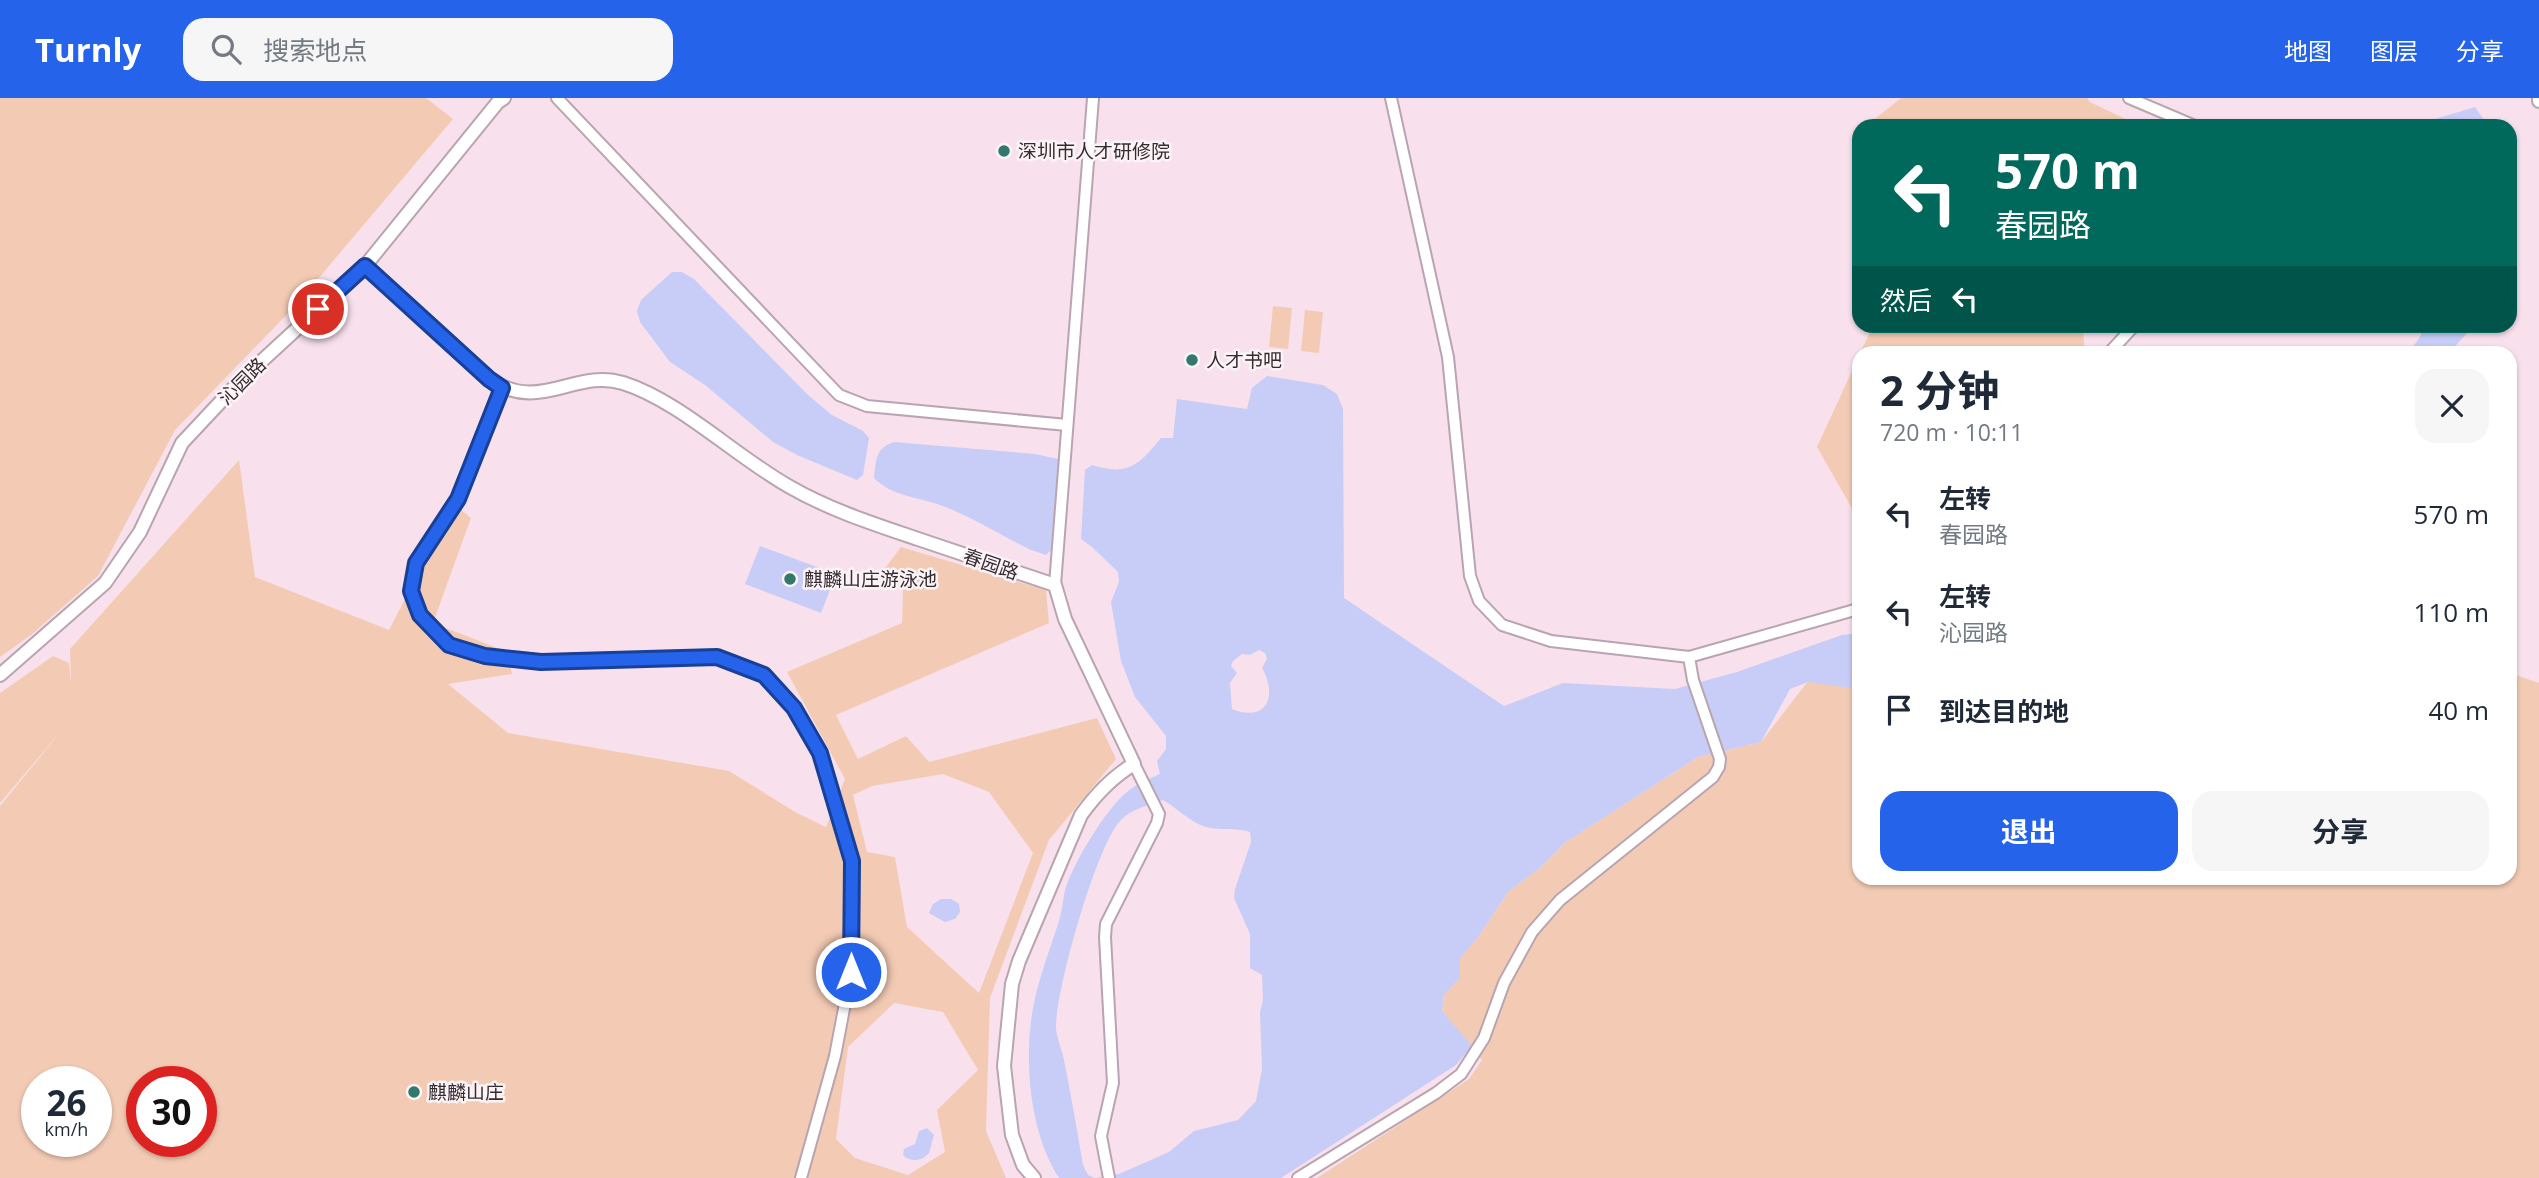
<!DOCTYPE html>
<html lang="zh">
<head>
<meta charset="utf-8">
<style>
	:root { --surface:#fff; --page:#f6f6f7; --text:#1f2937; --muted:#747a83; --accent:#2563eb }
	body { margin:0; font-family:"Open Sans","Noto Sans SC",sans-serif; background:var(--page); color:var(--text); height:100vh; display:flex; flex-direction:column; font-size:26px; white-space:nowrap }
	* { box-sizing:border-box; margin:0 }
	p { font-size:23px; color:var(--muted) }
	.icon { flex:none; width:38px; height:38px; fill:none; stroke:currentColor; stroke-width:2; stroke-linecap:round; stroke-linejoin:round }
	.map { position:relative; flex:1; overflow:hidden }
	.sheet { position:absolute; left:1852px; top:248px; width:665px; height:539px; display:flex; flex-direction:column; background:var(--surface); border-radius:21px; box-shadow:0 2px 5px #0004 }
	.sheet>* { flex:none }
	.hud { position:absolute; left:1852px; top:21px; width:665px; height:214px; border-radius:21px; box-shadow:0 2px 5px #0004; background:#00695c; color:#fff; overflow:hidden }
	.speed { position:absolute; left:21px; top:968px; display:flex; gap:14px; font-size:35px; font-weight:700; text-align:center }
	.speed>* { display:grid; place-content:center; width:91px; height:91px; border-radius:50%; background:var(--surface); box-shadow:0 2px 5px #0004; line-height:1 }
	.speed small { font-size:18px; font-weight:400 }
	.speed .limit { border:10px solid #d22; background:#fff; color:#111 }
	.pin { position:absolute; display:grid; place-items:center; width:60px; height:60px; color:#fff; margin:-30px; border:4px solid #fff; border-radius:50%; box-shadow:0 2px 7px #0007 }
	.me { position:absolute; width:77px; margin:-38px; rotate:0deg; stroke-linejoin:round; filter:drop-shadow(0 0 5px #0008) }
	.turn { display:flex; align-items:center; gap:24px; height:147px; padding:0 28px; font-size:32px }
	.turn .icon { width:91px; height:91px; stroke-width:2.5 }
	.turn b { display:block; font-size:49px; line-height:60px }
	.then { display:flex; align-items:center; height:66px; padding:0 28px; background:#0003; gap:14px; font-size:26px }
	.round { display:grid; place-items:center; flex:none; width:74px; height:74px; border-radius:21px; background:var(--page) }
	.head { display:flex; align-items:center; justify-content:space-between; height:119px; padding:0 28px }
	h1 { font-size:42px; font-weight:700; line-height:52px }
	.button { display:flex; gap:14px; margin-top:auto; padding:14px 28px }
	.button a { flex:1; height:80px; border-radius:21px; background:var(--accent); color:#fff; font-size:28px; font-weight:700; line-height:80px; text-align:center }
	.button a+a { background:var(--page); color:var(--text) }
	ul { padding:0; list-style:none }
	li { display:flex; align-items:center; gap:21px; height:98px; padding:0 28px }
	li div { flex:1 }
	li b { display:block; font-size:26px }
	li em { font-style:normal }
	header { display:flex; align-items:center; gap:42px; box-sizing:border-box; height:98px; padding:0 35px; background:var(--accent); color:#fff }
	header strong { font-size:33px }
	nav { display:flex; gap:38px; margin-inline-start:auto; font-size:24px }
	.search { width:490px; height:63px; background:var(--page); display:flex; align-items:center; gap:18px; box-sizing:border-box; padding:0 24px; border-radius:21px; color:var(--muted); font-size:26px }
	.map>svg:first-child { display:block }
</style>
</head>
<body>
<header>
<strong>Turnly</strong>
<div class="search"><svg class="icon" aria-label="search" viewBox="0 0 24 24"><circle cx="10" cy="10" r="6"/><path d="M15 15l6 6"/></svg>搜索地点</div>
<nav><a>地图</a><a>图层</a><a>分享</a></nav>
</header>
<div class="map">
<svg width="2539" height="1080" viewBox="0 0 2539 1080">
	<rect width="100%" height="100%" fill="#f8e1ed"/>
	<path fill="#f3cbb5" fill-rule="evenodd" d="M0,0H426L453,21L296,207L175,332L98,478L31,537L0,559Z
		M1901,0H2087L2090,4L2140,28H1866Z
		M1273,208L1292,210L1288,251L1269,249Z
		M1305,212L1323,214L1319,255L1301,253Z
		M1873,228H2090L2083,234L2085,255H1860Z
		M1858,260V421L1817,349Z
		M239,362L255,479L389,532L405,501L410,466L448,401L471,420L433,525L508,554L512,576L448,586L508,635L729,673L797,715L826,729L845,681L787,574L902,525L903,491L880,477L901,449L1046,492L1049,525L836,617L858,661L906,638L929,664L1097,620L1116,661L1049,742L990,900L986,1033L1006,1080H0V708L62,632L0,705V595L53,558L69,565L71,586L70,551ZM943,676L989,694L1033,755L979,895L907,829L895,759L867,754L853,697L872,688ZM894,905L943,914L978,972L937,1012L945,1054L908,1077L855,1060L836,1041L848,949ZM37,984H96V1043H37ZM142,984H201V1043H142Z
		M1858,563V780H2510V575L2539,585V1080H1317L1469,981L1482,962L1442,913L1444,897L1460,880L1459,860L1476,842L1508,794L1540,770L1566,744L1698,659L1761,644L1816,573Z"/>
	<path fill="#c7cdf6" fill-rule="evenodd" d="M2475,9L2488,28H2426L2435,21Z
		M672,174H682L694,181L808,297L832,317L863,333L869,340L863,377L857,382L797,357L773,344L705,287L670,264L640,224L637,213L641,202Z
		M2421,228H2468V234L2449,255H2409L2421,237Z
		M1267,278L1323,287L1337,296L1343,311L1344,500L1504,608L1563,585L1675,591L1737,574L1842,537L1858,535V591L1808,584L1790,591L1761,644L1698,659L1566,744L1540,770L1508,794L1476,842L1460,860V880L1444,897L1442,913L1472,948L1456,967L1281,1080H1096L1119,1076L1169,1054L1194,1033L1238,1022L1256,1003L1262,971L1260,915L1263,902L1262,877L1250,870V836L1234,800L1235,791L1251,744L1250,734C1236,729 1221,733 1206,729C1191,725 1177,710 1163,702C1148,707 1131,711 1120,723C1096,749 1055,894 1056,931C1057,941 1062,951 1064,962C1071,997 1077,1032 1083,1067L1088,1077L1095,1080H1059C1029,1034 1023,958 1034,905C1040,877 1050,851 1059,823C1062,813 1063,802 1065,792C1073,765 1106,711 1127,694C1136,686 1149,681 1160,676L1157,663L1166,651V638L1135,599L1121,563L1111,504L1119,484L1118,474L1092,449L1081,441L1085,372L1092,367C1128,378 1138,368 1161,340H1173L1177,301L1247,311L1252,290ZM1259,552L1265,555L1267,561L1262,570C1278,598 1267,625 1232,611L1230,585L1237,575L1231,568L1233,563L1242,556L1250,557Z
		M894,344L1035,356L1058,361L1064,374L1058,445L1046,457L1031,452C1002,438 974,420 943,408C920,399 892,399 874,380C876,363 875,350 894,344Z
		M760,448L836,476L821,515L745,486Z
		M941,801H951L959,806L960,814L955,821L945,824L929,815L933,806Z
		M927,1030L934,1037L929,1055C922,1063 911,1065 903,1057L904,1051L915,1046L919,1033Z"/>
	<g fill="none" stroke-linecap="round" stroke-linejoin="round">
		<defs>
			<path id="minor" d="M557,0L839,297L867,308L1067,327
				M2129,0L2195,28
				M2108,256L2134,228
				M502,290L458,401L416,465L411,493L420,517L449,547L485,558L541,564L717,559L764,577L794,610L820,655L852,763L851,874L835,958L801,1080
				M1055,487L1093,0
				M1689,559L1858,511
				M1109,1080L1101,1038L1113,985L1105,839L1106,826L1157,725L1159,716L1134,666
				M1298,1080L1436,995L1461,976L1484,940L1504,885L1532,834L1560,802L1713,679L1719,669L1720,661L1693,582L1689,559L1551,543L1502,527L1479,503L1470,478L1448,259L1391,0"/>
			<path id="tertiary" d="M2539,0V3
				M365,168L489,281C540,316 575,270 623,285C680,303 736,359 790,389C830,412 874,426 918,441C964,456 1009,472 1055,487L1065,521L1134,666C1112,679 1096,696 1081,717L1019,863L1012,886L1004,968L1012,1037L1023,1067L1034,1080
				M0,577L105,485L140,434L182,345L240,283L365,168L498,4L504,0"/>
		</defs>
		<use href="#minor" stroke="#b9a4af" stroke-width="14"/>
		<use href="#tertiary" stroke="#b9a4af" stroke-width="16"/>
		<use href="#minor" stroke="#fff" stroke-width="10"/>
		<use href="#tertiary" stroke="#fff" stroke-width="12"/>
	</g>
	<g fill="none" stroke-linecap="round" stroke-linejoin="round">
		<defs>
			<path id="route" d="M318,211L365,168L489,281L502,290L458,401L416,465L411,493L420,517L449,547L485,558L541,564L717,559L764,577L794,610L820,655L852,763L851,874"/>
		</defs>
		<use href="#route" stroke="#184099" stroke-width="18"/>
		<use href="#route" stroke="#2563eb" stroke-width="12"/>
	</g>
	<g fill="#33786d" stroke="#fcf3f7" stroke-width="2.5">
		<circle cx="1004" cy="53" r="7"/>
		<circle cx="1192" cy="262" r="7"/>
		<circle cx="790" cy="481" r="7"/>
		<circle cx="414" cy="994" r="7"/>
	</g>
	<g text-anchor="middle" stroke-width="5" stroke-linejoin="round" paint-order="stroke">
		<g font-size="19" fill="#352c31" stroke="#fcf3f7" text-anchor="start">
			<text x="1018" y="60">深圳市人才研修院</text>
			<text x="1206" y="269">人才书吧</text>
			<text x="804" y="488">麒麟山庄游泳池</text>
			<text x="428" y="1001">麒麟山庄</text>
		</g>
		<g font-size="19" fill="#352c31" stroke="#fcf3f7">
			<text transform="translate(242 283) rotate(-45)" y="7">沁园路</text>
			<text transform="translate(991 466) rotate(19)" y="7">春园路</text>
		</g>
	</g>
</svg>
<div class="speed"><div>26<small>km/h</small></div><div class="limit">30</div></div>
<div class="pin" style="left:318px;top:211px;background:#d93025"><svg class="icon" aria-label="arrive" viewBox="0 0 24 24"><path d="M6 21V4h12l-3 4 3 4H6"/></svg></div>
<svg class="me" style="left:851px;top:874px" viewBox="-20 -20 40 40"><circle r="17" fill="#2563eb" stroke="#fff" stroke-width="3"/><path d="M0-11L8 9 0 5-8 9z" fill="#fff"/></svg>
<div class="hud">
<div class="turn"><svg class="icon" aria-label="left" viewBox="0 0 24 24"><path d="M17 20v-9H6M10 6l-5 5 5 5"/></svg><div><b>570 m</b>春园路</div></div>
<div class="then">然后<svg class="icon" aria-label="left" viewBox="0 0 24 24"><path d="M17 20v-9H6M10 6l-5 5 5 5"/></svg></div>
</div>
<section class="sheet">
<div class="head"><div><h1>2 分钟</h1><p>720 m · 10:11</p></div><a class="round"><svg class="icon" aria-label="close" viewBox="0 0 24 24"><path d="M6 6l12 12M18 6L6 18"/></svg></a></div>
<ul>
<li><svg class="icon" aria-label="left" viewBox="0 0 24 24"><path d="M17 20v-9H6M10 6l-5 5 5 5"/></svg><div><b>左转</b><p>春园路</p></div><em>570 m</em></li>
<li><svg class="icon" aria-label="left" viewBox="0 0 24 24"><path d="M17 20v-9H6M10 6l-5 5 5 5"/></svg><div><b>左转</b><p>沁园路</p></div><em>110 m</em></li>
<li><svg class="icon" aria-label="arrive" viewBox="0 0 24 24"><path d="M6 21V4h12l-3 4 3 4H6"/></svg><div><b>到达目的地</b></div><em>40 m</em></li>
</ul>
<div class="button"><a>退出</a><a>分享</a></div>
</section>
</div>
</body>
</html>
